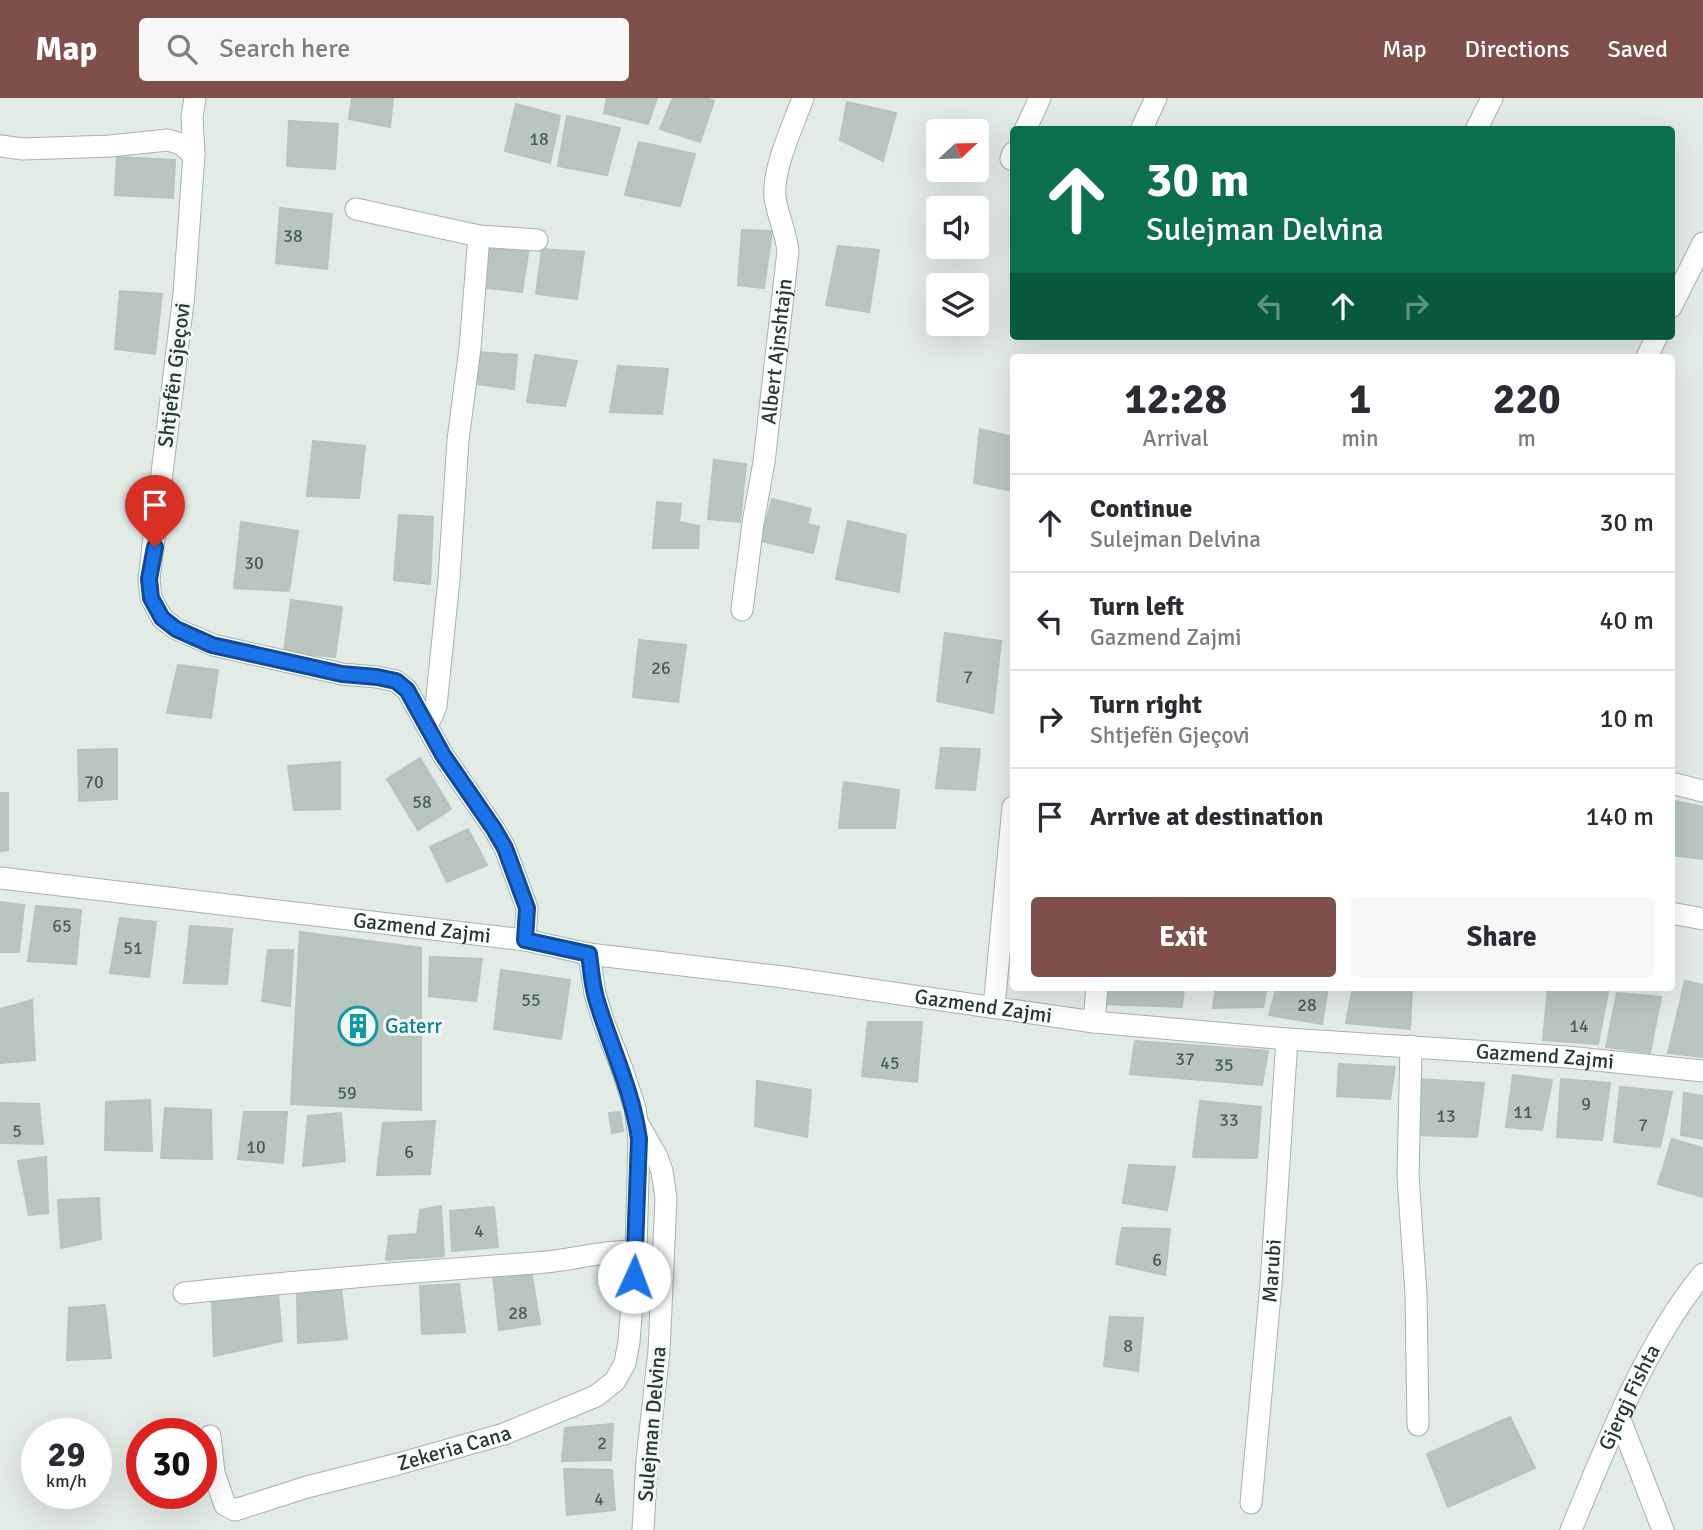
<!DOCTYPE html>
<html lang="en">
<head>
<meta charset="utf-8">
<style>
	:root { --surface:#fff; --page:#f7f7f7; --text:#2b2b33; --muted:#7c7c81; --line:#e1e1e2; --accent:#7e4f4b }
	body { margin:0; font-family:Signika,sans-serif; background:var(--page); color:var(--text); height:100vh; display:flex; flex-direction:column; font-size:26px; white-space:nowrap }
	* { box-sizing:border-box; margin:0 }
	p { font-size:23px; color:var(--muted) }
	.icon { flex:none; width:38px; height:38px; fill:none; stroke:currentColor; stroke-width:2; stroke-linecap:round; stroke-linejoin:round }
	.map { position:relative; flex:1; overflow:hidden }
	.panel { position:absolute; left:1010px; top:256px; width:665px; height:637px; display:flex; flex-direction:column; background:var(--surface); border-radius:7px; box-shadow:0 7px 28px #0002 }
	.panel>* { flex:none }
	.guide { position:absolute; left:1010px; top:28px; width:665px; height:214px; border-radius:7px; box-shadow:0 7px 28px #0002; background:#0b6e4f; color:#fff; overflow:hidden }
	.needle { width:46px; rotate:68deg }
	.controls { position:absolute; left:926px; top:21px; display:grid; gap:14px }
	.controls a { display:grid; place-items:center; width:63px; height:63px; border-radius:7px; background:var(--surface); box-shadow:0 7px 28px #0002; font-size:35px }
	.speed { position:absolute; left:21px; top:1320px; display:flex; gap:14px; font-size:35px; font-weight:700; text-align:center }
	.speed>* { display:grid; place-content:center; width:91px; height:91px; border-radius:50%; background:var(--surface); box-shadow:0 7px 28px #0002; line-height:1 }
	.speed small { font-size:18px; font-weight:400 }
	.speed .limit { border:10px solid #d22; background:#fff; color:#111 }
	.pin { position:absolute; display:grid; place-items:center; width:60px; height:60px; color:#fff; margin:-72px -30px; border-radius:50% 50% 50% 0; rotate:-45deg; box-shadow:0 0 7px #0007 }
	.pin .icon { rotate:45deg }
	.me { position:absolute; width:77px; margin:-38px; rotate:2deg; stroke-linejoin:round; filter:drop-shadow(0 0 5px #0008) }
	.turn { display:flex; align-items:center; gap:24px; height:147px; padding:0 21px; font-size:32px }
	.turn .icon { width:91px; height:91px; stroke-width:2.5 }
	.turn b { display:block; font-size:49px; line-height:60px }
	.lanes { display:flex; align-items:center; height:66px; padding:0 21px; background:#0003; justify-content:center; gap:35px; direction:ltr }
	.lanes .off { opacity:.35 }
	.eta { display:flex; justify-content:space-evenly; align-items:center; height:119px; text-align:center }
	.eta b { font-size:42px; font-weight:700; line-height:49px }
	.action { display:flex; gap:14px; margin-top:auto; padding:14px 21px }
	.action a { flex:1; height:80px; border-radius:7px; background:var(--accent); color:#fff; font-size:28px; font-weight:700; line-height:80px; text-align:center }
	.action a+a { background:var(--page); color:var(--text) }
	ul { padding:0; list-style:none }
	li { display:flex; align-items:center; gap:21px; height:98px; padding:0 21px; border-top:2px solid var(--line) }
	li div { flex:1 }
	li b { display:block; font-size:26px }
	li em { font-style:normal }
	header { display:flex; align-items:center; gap:42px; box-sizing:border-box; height:98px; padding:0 35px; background:var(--accent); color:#fff }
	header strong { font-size:33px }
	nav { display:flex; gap:38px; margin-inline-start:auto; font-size:24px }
	.search { width:490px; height:63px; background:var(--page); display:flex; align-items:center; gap:18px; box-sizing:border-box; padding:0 24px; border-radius:7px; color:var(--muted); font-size:26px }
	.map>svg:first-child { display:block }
</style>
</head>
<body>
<header>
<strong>Map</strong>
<div class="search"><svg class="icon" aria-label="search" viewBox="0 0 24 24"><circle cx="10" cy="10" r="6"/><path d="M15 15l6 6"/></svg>Search here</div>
<nav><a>Map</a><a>Directions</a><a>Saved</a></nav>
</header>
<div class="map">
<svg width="1703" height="1432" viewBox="0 0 1703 1432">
	<rect width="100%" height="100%" fill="#e3ebe7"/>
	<path fill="#b9c6bf" stroke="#b6c4bd" stroke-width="2" d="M352,0H393L390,29L349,21Z
		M607,0H657L648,26L604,15Z
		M673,0H706L714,3L700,44L660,31Z
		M847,4L896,15L883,63L840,42Z
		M516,6L560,18L550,65L505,53Z
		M567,18L620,30L607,77L558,68Z
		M289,23L338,26L335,71L287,68Z
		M639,44L695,56L680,108L625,97Z
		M117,59L175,62L173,100L115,97Z
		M280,110L332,116L327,171L276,165Z
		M742,132L772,133L764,190L738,187Z
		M483,144L529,149L522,194L479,189Z
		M838,148L879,152L869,214L826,207Z
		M542,151L584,154L577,201L536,196Z
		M120,193L162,196L155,256L115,251Z
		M479,254L517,257L514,291L476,286Z
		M535,257L577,263L565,308L527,304Z
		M618,268L668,271L662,316L610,314Z
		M980,331L1013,339V393L974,385Z
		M313,343L365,348L359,400L307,398Z
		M714,362L746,366L740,424L708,421Z
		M772,401L811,411L807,426L819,429L813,455L761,443Z
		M657,404L681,406L679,424L699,428L698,450H653Z
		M399,417L433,419L430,486L394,482Z
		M848,423L906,437L899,494L836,481Z
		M241,424L298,433L289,493L234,490Z
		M291,502L342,509L335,559L284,554Z
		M945,535L1001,543L993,615L937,603Z
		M639,542L686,547L678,604L633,599Z
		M178,567L218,572L211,620L167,615Z
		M941,650L980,651L975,692L936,690Z
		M117,651V701L79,703L78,652Z
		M420,660L451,711L418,732L387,681Z
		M340,664V711L294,712L288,668Z
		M844,684L899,692L895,730H839Z
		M0,695H8V752L0,753Z
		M1671,702L1703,709V761L1671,757Z
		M468,731L487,767L447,784L430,749Z
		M0,804L24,807L19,854H0Z
		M36,808L81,812L76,866L28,863Z
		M120,820L156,824L149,879L110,875Z
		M190,828L232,831L227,886L184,885Z
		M300,834L421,850V1012L291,1006Z
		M268,852H293L290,908L262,903Z
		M430,859L482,861L476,903L429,898Z
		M501,872L570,882L561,941L494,931Z
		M1685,883L1703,887V959L1668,955Z
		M1105,889H1184L1182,909L1102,906Z
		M1216,889H1267L1263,909L1213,910Z
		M1277,889H1328L1322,926L1269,917Z
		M1353,889H1412L1410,931L1346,925Z
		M1548,889H1609L1598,946L1543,942Z
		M1617,895L1661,899L1650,955L1606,949Z
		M32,902L35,962L0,965V911Z
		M868,924H922L917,984L862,978Z
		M1135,943L1268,953L1262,987L1130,976Z
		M1339,966L1395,969L1390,1001L1337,998Z
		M1513,977L1552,982L1542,1032L1506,1029Z
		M1417,981L1484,985L1477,1039L1414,1037Z
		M1561,981L1610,985L1602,1042L1557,1039Z
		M757,983L811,992L807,1039L755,1028Z
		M1620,989L1672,994L1660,1049L1614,1044Z
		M1684,995L1703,998V1041L1681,1037Z
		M150,1002L152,1053L105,1052L106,1004Z
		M1200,1003L1261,1009L1257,1060L1193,1059Z
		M0,1005L39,1006L43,1046L0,1045Z
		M165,1010L211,1012L212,1061L161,1060Z
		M244,1014H287L283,1065L238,1061Z
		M620,1014L623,1033L612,1035L609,1015Z
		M341,1015L345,1063L303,1068L308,1018Z
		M435,1023L430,1076L377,1077L383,1025Z
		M1672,1041L1703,1050V1099L1658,1086Z
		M46,1059L48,1115L29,1117L18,1063Z
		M1129,1067L1175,1069L1167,1112L1123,1105Z
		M99,1100L101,1141L61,1150L58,1102Z
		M441,1108L444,1158L386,1162L389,1138L417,1136L420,1112Z
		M494,1109L498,1149L452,1153L450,1113Z
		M1122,1130L1170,1131L1165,1177L1116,1166Z
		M531,1173L540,1226L499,1232L493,1177Z
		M459,1186L465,1234L422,1236L420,1188Z
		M341,1190L347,1241L298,1245L297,1196Z
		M278,1195L282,1243L214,1258L212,1204Z
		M105,1207L111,1260L67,1262L69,1210Z
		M1110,1219L1143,1220L1138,1273L1104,1268Z
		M1510,1319L1535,1370L1448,1409L1427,1356Z
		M613,1326L611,1362L562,1363L565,1330Z
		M564,1371L612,1372L615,1412L567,1417Z"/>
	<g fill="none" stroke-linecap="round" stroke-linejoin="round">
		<defs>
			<g id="minor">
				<path d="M1025,32L1040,0"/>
				<path d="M1141,32L1156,0"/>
				<path d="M1476,32L1492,0"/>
				<path d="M0,48L23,51L110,48L168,42L181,46L194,57L184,196L149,481L151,500L162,520L176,531L213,547L342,576L377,579L396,583L407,592L443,657L494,731L505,750L527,810L525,842"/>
				<path d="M194,57L192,19L195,0"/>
				<path d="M1011,61L1013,55"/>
				<path d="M356,111L479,138L537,142"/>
				<path d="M1671,209L1703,145"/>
				<path d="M1647,259L1657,238"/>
				<path id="s1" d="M742,512L753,425L764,364L788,153C786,135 778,118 775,100C772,71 793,28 803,0"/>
				<path d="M425,624L431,620L436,608L449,481L458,342L470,250L479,138"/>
				<path d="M1671,685L1703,693"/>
				<path d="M1671,815L1703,821"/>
				<path d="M589,856L595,896L604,925L621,968L635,1010L637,1024L657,1059L662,1073L666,1100L659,1253L647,1362L643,1432"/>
				<path d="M994,909L1013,709"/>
				<path d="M1094,924L1097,889"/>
				<path d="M1411,948L1408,1078L1416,1196L1418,1327"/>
				<path d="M184,1195C301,1183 418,1173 535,1165C569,1163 603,1152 636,1153"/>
				<path d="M1619,1319L1663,1432"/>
				<path id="s2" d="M210,1338L214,1375L225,1407L235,1412L307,1389L398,1366L504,1336L596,1298L615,1283L625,1265L629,1244L636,1153L639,1041L637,1024"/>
				<path id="s3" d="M1251,1405L1271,1186L1287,941"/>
				<path id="s4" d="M1571,1432C1606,1348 1645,1246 1703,1176"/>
			</g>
			<g id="tertiary">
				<path id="s5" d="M0,780L525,842L589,856L783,879L1094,924L1287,941L1567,959L1703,973"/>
			</g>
		</defs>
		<use href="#minor" stroke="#a6b2ad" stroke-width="23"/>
		<use href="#tertiary" stroke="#a6b2ad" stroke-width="23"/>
		<use href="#minor" stroke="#fff" stroke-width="21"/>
		<use href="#tertiary" stroke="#fff" stroke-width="21"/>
	</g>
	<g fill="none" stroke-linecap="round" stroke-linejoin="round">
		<defs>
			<path id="route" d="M155,449L149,481L151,500L162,520L176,531L212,547L342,576L377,579L396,583L407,592L443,657L494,731L505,750L527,810L525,842L589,856C591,871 592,886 596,900C610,948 632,991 639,1041L634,1179"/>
		</defs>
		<use href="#route" stroke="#114b97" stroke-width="18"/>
		<use href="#route" stroke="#1a73e8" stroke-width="12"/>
	</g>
	<defs>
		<symbol id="building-ring" viewBox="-11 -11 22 22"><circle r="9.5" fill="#f3f8f5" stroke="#0f9aa8" stroke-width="1.5"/><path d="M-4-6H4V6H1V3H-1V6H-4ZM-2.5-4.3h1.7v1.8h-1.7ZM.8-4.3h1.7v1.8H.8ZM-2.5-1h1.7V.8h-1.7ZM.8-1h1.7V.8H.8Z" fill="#0f9aa8"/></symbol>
	</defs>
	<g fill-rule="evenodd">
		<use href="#building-ring" x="336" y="906" width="44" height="44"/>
	</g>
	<g text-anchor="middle" stroke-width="6" stroke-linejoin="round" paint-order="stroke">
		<g font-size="18" fill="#4a5d55">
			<text x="539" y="47">18</text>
			<text x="293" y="144">38</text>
			<text x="254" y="471">30</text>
			<text x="661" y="576">26</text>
			<text x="968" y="585">7</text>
			<text x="94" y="690">70</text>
			<text x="422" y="710">58</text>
			<text x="62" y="834">65</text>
			<text x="133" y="856">51</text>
			<text x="531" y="908">55</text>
			<text x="1307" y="913">28</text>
			<text x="1579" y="934">14</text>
			<text x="1185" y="967">37</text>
			<text x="890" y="971">45</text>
			<text x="1224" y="973">35</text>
			<text x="347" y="1001">59</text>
			<text x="1586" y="1012">9</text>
			<text x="1523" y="1020">11</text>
			<text x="1446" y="1024">13</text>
			<text x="1229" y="1028">33</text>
			<text x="1643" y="1033">7</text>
			<text x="17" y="1039">5</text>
			<text x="256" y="1055">10</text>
			<text x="409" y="1060">6</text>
			<text x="479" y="1139">4</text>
			<text x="1157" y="1168">6</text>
			<text x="518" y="1221">28</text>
			<text x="1128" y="1254">8</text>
			<text x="602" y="1351">2</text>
			<text x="599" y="1407">4</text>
		</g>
		<g font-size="21" fill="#253a32" stroke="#f3f8f5">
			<text dy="7" stroke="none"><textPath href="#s1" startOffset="261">Albert Ajnshtajn</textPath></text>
			<text transform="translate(174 277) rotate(-83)" y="7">Shtjefën Gjeçovi</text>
			<text dy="7" stroke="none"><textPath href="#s5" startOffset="425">Gazmend Zajmi</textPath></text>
			<text dy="7" stroke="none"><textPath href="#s5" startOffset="992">Gazmend Zajmi</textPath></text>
			<text dy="7" stroke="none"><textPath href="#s5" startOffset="1556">Gazmend Zajmi</textPath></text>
			<text dy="7" stroke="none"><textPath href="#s3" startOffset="233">Marubi</textPath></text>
			<text dy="7" stroke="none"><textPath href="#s4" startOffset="145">Gjergj Fishta</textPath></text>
			<text transform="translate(652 1326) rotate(-85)" y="7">Sulejman Delvina</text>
			<text dy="7" stroke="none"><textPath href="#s2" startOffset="310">Zekeria Cana</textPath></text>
		</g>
		<g font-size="21" fill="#0d838f" stroke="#f3f8f5" text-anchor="start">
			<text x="385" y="935">Gaterr</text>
		</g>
	</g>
</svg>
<div class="controls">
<a><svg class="needle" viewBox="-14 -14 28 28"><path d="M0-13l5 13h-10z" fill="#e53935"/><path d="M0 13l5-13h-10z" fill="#7c7c81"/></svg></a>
<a><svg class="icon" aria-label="sound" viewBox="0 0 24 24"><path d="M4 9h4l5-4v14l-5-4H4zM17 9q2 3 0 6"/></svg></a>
<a><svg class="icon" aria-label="layers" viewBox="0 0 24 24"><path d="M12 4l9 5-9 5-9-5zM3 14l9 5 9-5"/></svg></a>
</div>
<div class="speed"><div>29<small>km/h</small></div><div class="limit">30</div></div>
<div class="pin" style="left:155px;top:449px;background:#d93025"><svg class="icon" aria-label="arrive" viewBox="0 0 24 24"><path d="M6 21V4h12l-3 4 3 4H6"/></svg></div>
<svg class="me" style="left:634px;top:1179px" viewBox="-20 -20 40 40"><circle r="19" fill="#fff"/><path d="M0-13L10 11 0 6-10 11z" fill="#1a73e8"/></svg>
<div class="guide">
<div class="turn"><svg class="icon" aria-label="ahead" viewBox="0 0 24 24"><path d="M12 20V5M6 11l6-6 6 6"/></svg><div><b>30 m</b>Sulejman Delvina</div></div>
<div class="lanes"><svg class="icon off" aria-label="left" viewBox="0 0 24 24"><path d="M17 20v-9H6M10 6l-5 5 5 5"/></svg><svg class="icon" aria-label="ahead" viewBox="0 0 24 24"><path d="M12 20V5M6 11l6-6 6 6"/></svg><svg class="icon off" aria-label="right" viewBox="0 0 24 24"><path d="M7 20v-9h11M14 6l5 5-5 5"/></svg></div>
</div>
<section class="panel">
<div class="eta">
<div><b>12:28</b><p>Arrival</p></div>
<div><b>1</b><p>min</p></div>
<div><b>220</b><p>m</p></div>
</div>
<ul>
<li><svg class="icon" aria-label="ahead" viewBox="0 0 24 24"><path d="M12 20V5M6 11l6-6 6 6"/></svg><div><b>Continue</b><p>Sulejman Delvina</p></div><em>30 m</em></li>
<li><svg class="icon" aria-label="left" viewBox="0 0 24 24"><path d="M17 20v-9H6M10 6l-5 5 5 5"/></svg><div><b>Turn left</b><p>Gazmend Zajmi</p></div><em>40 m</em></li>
<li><svg class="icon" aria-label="right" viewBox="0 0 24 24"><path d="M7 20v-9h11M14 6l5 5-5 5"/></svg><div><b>Turn right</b><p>Shtjefën Gjeçovi</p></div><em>10 m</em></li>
<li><svg class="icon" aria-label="arrive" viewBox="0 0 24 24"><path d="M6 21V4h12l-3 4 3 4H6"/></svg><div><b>Arrive at destination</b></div><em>140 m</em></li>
</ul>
<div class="action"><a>Exit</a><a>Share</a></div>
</section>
</div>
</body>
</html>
